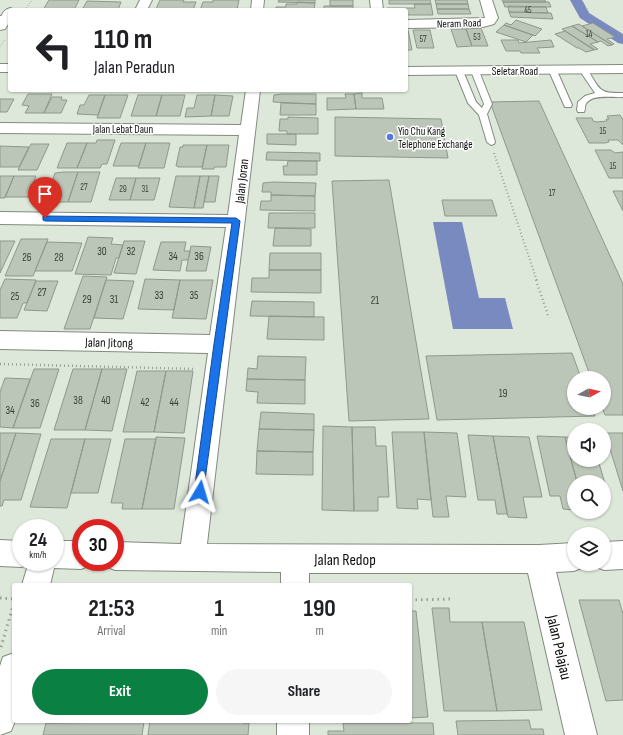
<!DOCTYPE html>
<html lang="en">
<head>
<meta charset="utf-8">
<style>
	:root { --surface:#fff; --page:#f6f6f6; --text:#202124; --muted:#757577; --accent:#0b8043 }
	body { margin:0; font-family:"Sofia Sans Condensed",sans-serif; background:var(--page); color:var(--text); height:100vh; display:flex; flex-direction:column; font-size:15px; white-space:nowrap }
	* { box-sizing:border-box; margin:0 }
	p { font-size:13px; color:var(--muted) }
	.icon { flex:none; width:22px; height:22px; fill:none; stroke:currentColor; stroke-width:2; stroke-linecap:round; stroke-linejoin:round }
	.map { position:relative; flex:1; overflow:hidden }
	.drawer { position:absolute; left:12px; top:583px; width:400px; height:140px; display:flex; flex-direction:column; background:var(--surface); border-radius:4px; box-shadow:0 1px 3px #0004 }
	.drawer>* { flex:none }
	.banner { position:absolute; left:8px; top:8px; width:400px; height:84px; border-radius:4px; box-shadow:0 1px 3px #0004; background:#fff; color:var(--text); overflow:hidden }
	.needle { width:26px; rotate:82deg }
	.buttons { position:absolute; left:567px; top:371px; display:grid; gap:8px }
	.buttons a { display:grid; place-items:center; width:44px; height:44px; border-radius:50%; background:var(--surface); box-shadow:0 1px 3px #0004; font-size:20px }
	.speed { position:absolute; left:12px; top:519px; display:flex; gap:8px; font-size:20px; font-weight:700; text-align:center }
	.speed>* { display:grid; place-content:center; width:52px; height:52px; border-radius:50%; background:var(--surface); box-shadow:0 1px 3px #0004; line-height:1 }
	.speed small { font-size:10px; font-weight:400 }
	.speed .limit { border:6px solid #d22; background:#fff; color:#111 }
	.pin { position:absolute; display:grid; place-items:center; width:34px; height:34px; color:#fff; margin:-41px -17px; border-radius:50% 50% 50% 0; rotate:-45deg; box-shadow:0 0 4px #0007 }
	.pin .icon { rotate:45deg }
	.me { position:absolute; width:44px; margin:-22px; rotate:7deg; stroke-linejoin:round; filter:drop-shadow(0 0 3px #0008) }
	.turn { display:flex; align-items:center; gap:14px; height:84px; padding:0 20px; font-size:18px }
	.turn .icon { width:52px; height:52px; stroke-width:2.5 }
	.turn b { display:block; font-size:28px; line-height:34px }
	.eta { display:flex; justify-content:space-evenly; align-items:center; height:68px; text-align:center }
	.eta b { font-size:24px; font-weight:700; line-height:28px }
	.button { display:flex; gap:8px; margin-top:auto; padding:8px 20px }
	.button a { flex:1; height:46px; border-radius:24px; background:var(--accent); color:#fff; font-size:16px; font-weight:700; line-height:46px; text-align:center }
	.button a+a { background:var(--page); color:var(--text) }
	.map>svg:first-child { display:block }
</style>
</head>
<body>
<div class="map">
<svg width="623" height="735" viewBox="0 0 623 735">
	<rect width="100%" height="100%" fill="#dee8da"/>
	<path fill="#788abf" d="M433,222H462L479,298H505L513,329H453Z"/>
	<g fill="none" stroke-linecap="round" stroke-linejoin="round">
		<path fill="#788abf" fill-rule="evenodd" d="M570,0H582L589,13L623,34V44L618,43L580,18Z"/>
	</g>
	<path fill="#bcc6b8" stroke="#8e988b" d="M49,0H79L74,10H43Z
		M160,0H184L183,2H196L193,10L156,9Z
		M213,0H239L237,10H200L203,2H213Z
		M279,0H315V3L278,2Z
		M330,0H353V6H330Z
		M389,0H430L431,4H389Z
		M435,0H467L468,4H436Z
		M502,0H545L546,2H503Z
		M87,1L121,2L118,10H82Z
		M297,2L315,3L314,10H276V7H286V4H297Z
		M503,2H549L551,7H505Z
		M414,4H431L433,15H406V10H388L387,8H415Z
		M436,4H468L469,9H437Z
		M324,6H353V10H324Z
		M508,6L546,7L548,13L509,12Z
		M437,9H469L471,14H438Z
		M509,12L551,13L553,19L511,17Z
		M516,20L542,29L535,36L504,25L506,23L511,25Z
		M593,23L615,37L607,39L614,44L612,45L582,26Z
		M579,24L582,26L612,45L608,46L601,41L598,42L572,26Z
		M504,25L533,35L526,42L496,32Z
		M572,26L598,42L590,44L598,49L595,50L562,29Z
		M481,28L488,46H472L466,29Z
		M451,29H466L472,46L457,47Z
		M406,30H408L412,50H406Z
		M413,30H430L434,48H417Z
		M565,31L594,50L586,52L579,48H577L555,34Z
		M501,40H518L519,43L551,40L554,47L537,48L540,53H521L520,51H506Z
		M362,93V98H382L384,109H356L354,94Z
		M28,94H52L44,113H25L29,106L22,105Z
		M282,94H316V104L273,102L274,95Z
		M345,94H354L356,109L327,110V98H346Z
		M89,95H105L98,115L77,114L80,105H84Z
		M105,95H128L120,118H97Z
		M138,95H162L156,116H131Z
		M162,95H185L180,116H156Z
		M197,95H215L211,116L185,117L187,108H194Z
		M215,95L233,96L229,116H211Z
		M52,97H62L61,100H67L61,113H44Z
		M0,99H14L7,112H0Z
		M539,101L623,284V415H605L602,408H604V378H591L490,102Z
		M281,103L316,104V115H280Z
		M620,115L623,120V145L618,140H608L609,142L605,143H589L576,118H592L593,121L597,122L607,121L606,119H609L607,116Z
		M288,117L318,118V134H287V131H279L280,119H288Z
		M335,117L441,119L448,158L335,156Z
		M267,134H296V145L267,144Z
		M97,140H115L107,164H102L100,168H77L87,143H96Z
		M67,143H87L77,168H57Z
		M121,143H146L139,166H113Z
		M146,143H170L164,168H138Z
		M31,144H49L37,170H18Z
		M183,145H207L202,167H178V166H176L180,147H183Z
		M207,145H229L226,167H214V169H202Z
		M0,146L29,147L19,167H0Z
		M595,150H611L615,153L623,152V178H609Z
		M267,152L320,153V161L266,160Z
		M288,161H317V175H284L283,166H287Z
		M64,172H78L68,202H54V199H45L55,173Z
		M78,172H100L91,202H68Z
		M0,176H14L5,198H0Z
		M14,176H36L28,197H5Z
		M176,176H200L194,208L169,207Z
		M200,176H209L203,208H194Z
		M209,176H219L215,202H204Z
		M116,178H136L130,200H109Z
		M136,178H160L154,200H130Z
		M389,180L429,419L349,421L332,181Z
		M273,182L316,183L315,196L271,195V192H262L263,183Z
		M613,191H623V211Z
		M271,195L315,196V211L260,210L261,201H271Z
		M442,200H492L497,216H445Z
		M269,213H315V228H268Z
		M275,228L311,229V246H273Z
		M88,237L113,238L111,244L123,245L119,258H116L111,275L75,274Z
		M21,239H48L33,276H5Z
		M0,241H15L0,273Z
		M124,241H145L136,274L114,273Z
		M47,242L82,243L72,271H35Z
		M161,242H186L184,251H190L188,260H182L180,271L153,270Z
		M191,246L211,247L206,271H186Z
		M270,253H321V270H269Z
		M269,270H321V293L251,292L252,278H269Z
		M83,276L107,277L90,329H64Z
		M5,279L36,280L27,303H23L17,318H0V290Z
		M145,279L180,280L174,310L138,309Z
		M106,280L134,281L123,319L94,318Z
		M180,280H213L206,319L172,318Z
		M36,281H58L47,311L24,310Z
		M252,301L314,302V317L250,316Z
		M269,316L324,317V340L267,339Z
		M572,353L581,378H574V408H592L595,416L437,420L426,356Z
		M258,356L306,357L305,380L247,379L248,368L257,369Z
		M34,369H59L40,428H13Z
		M73,369H102L85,430H54Z
		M102,369H127L112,431L85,430Z
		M137,371H166L154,432H123Z
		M166,371H193L184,433L154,432Z
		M5,378L30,379L13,428L0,427V392Z
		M247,379L305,380V404L257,403L258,392L246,391Z
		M261,412L314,414V430L259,429Z
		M323,426L352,427L354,511L322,510Z
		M352,427H375L376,446H386L389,497H378V511H354Z
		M259,429L314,430L313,452L257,451Z
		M392,432H424L431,500L417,499L418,509L397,508Z
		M424,432L457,433L466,497L446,496L449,517H433Z
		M0,433H16L0,481Z
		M16,433L41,434L21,500H4L2,506H0V481Z
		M605,433H623V491Z
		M468,435L493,436L507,514H497L495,500H478Z
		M493,436L529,437L542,497H523L527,518L508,517Z
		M537,436L565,437L577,482H574V510L563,509L560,496H550Z
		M156,437L185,438L174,509H142Z
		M565,437H574V460H598L610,500H604V482H577Z
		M51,439H85L67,508L30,507Z
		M85,439H111L98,493H71Z
		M125,439H156L142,509H122L123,503H111Z
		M257,451L313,452V475L256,474Z
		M579,600H619L623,614V700L606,701Z
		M432,608H449L450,622H482L497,711H444Z
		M410,611H416L428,717L410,718Z
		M482,622H524L542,710L497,711Z
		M529,720L531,729H543L544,735H458L456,721Z
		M150,721H244L243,723H249L248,735H148Z
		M144,722L142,735H43L46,723Z
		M343,723H433L434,735H328V731H344Z"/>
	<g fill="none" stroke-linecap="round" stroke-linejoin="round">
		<defs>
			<path id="service" d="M456,69H462L463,71L476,102L482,108L484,104L471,71L475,69L479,71L492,104L487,114L495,142L494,144L491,145L487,142L479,115L468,103L455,71Z
				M550,69H556L557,71L572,105L571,107H565L564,105L549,71Z
				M581,69H587C600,89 598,94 623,93V97C613,98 589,93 585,106C585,108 585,110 584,112H578L577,110L578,102L585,96L595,93L580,71Z"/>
			<path id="minor" d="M140,0H152L147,10H135Z
				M252,0H264L263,10H251Z
				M370,0H382L383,10H371Z
				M480,0H492L498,18L494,24L483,27L406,28V20L485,18Z
				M0,16H10V24H0Z
				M246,90H260L207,544L539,545L574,543V564H585L584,567L574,571L556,572L597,735H565L528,573H309V585H281V572L115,570L105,566L104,562H115V542L181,544L208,353L0,349V331L210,335L226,227L0,224V212L228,215L239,135L0,133V123L241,125Z
				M0,540L21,541V562H55V541H81V562H92L91,565L81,569L54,568L50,585H22L28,565L21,567L0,566Z
				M623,541V569L604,570L594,566V564H604V542Z
				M14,653V721H15L11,731L0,735V666L3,657Z
				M277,721H309V735H277Z"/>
			<path id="tertiary" d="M10,8L15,10H10V21L5,29L0,30C0,21 0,11 10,8Z
				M0,64H10V72H0Z
				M623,65V73L406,75V67Z"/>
		</defs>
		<use href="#service" stroke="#828b7e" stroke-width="2"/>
		<use href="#minor" stroke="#828b7e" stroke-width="2"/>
		<use href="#tertiary" stroke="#828b7e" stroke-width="2"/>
		<path stroke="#98a095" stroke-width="1.5" stroke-dasharray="0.5 2" stroke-linecap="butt" d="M582,0L590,14L623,36
			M25,10L32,0
			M0,47L5,39"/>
		<path stroke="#98a095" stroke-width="2" stroke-dasharray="1 2.5" stroke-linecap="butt" d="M494,153L537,281"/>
		<path stroke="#98a095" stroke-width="2.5" stroke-dasharray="1 3" stroke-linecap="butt" d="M536,280L549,318
			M0,364L196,369"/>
		<path stroke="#98a095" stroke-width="3" stroke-dasharray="1.5 4" stroke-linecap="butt" d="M0,598L14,599
			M410,600L453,599
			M1,647L14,603"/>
		<use href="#service" fill="#fff" fill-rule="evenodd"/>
		<use href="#minor" fill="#fff" fill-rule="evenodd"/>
		<use href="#tertiary" fill="#fff" fill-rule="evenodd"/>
	</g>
	<path fill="#1a73e8" stroke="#114b97" d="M43,216L236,218L240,221L203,495L200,497L196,495L194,492L214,344L232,223L45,221L43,220Z"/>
	<circle fill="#5774ea" stroke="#fff" stroke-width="1.5" cx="390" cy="137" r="4"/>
	<g text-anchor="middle" stroke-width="3" stroke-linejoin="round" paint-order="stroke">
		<g font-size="9" fill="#383e36">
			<text x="528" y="13">45</text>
			<text x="589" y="37">14</text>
			<text x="477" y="40">53</text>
			<text x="423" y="42">57</text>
			<text x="603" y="134">15</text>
			<text x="613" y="169">15</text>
			<text x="84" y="190">27</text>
			<text x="123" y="192">29</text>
			<text x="145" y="192">31</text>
			<text x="552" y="196">17</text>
		</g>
		<g font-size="11" fill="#0c100b" stroke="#fff">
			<text transform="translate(459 23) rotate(-2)" y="4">Neram Road</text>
			<text x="515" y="75">Seletar Road</text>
			<text x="123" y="133">Jalan Lebat Daun</text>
		</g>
		<g font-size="11" fill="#0c100b" stroke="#fff" text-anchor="start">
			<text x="398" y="135">Yio Chu Kang<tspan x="398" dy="13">Telephone Exchange</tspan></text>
		</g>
		<g font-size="11" fill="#383e36">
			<text x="102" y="255">30</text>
			<text x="131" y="255">32</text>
			<text x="173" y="260">34</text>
			<text x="199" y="260">36</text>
			<text x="27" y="261">26</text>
			<text x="59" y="261">28</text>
			<text x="42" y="296">27</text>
			<text x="159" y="299">33</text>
			<text x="194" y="299">35</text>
			<text x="15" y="300">25</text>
			<text x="87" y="303">29</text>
			<text x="114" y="303">31</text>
			<text x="375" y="304">21</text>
			<text x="503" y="397">19</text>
			<text x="78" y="404">38</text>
			<text x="106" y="404">40</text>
			<text x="145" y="406">42</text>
			<text x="174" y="406">44</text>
			<text x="35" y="407">36</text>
			<text x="10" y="414">34</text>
		</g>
		<g font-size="13" fill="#0c100b" stroke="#fff">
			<text transform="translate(241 181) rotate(-84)" y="5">Jalan Joran</text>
			<text transform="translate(109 342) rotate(1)" y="5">Jalan Jitong</text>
		</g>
		<g font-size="16" fill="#0c100b" stroke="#fff">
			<text x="345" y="565">Jalan Redop</text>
			<text transform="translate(560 647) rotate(77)" y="6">Jalan Pelajau</text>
		</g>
	</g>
</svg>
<div class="buttons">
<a><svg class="needle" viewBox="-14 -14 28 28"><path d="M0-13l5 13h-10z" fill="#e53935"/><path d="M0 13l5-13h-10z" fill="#757577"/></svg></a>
<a><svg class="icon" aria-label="sound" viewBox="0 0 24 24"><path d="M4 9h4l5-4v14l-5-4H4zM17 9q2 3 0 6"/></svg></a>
<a><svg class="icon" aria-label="search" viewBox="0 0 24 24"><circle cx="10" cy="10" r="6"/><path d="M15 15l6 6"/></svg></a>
<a><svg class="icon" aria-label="layers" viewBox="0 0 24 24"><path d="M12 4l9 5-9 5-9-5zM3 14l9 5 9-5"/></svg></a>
</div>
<div class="speed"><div>24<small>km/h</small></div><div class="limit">30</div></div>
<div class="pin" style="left:45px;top:218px;background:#d93025"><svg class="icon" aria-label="arrive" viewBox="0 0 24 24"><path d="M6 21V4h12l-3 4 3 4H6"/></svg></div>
<svg class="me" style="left:200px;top:492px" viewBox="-20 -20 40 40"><path d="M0-17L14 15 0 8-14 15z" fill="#1a73e8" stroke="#fff" stroke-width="4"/></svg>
<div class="banner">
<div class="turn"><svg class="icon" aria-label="left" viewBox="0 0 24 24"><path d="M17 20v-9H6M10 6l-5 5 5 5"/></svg><div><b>110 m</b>Jalan Peradun</div></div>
</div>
<section class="drawer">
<div class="eta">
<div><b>21:53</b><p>Arrival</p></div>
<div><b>1</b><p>min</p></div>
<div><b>190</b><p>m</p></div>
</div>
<div class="button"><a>Exit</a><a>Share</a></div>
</section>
</div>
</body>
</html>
